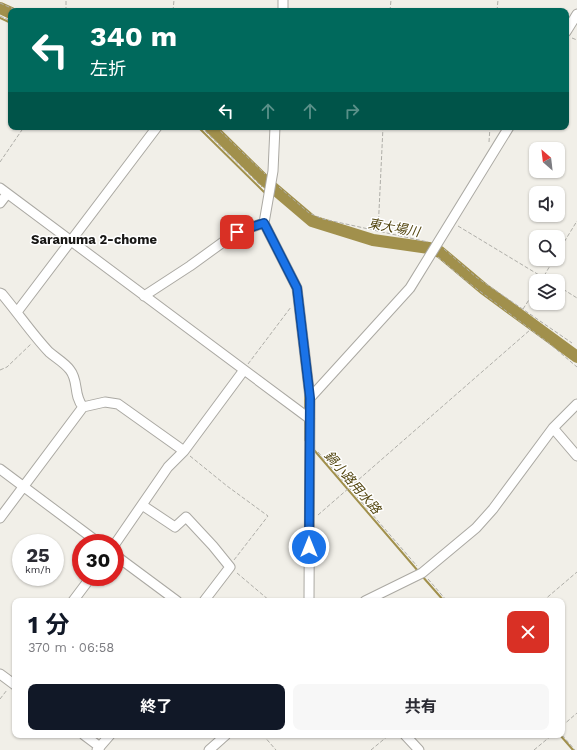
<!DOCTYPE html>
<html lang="ja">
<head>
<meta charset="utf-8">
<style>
	:root { --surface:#fff; --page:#f7f7f7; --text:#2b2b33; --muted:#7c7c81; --accent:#111827 }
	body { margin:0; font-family:"Work Sans","Noto Sans JP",sans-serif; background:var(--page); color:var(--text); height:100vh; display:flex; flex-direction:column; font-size:15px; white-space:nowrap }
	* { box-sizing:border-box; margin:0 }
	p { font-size:13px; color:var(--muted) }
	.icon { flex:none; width:22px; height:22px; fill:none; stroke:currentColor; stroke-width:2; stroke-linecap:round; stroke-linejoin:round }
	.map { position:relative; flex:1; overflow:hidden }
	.drawer { position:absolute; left:12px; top:598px; width:553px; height:140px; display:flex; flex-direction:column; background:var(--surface); border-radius:8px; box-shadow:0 1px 3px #0004 }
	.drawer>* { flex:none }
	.guide { position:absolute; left:8px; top:8px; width:561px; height:122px; border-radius:8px; box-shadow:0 1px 3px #0004; background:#00695c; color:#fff; overflow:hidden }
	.needle { width:26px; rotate:332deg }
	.fabs { position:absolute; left:529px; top:142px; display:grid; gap:8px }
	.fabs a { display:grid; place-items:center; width:36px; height:36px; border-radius:8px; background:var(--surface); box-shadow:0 1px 3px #0004; font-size:20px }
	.speed { position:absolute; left:12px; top:534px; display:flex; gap:8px; font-size:20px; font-weight:700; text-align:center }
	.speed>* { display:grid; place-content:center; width:52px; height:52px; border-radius:50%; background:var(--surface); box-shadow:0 1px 3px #0004; line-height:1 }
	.speed small { font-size:10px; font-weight:400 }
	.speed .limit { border:6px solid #d22; background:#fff; color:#111 }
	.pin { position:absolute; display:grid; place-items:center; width:34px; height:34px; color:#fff; margin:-17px; border-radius:8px; box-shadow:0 2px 6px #0006 }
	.me { position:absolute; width:44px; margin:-22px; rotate:0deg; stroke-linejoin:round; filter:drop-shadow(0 0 3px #0008) }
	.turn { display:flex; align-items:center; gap:14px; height:84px; padding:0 16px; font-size:18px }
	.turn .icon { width:52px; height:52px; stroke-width:2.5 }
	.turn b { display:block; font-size:28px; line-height:34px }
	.lanes { display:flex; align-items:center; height:38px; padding:0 16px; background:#0003; justify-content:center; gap:20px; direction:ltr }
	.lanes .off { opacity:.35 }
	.round { display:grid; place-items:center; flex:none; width:42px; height:42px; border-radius:8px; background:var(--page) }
	.summary { display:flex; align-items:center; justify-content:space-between; height:68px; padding:0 16px }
	h1 { font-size:24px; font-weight:700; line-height:30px; color:var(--accent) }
	.button { display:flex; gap:8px; margin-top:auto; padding:8px 16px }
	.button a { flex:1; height:46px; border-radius:8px; background:var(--accent); color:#fff; font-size:16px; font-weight:700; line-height:46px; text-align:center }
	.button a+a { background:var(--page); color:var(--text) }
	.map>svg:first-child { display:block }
</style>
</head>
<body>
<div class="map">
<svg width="577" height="750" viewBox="0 0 577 750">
	<rect width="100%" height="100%" fill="#f1efe8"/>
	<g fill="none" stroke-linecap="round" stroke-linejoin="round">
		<path stroke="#a1904c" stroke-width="2" d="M0,18L11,23
			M198,127L265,193
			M305,395V411
			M305,419V440L307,442
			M314,450L418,571
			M422,576L444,601
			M560,735L573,750"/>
		<path stroke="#a1904c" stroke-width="12" d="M0,8L11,13
			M210,127L265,181L312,221L373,240L429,248L440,252L484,289L577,357"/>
		<defs>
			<path id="minor" d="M283,11V0
				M566,32L577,14
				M275,127L273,171L264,223L297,288L310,398L309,601
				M0,188L310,419
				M0,203L7,194
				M0,293L2,294C18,313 32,334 49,352C56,358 65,363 70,370C79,381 73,395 83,407
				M144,296L190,266L237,232L264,223
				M17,312L157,127
				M310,398L410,288L509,127
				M553,428L577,456
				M0,469L99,543
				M142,505L175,527L186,517L213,546L230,567L204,601
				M0,518L83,407L105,402L118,404L184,451
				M115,544L168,467L184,451L244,370
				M115,555L177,601
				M73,601L91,577
				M365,601L422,573L476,528L493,509L553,428L577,404
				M0,674L15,685
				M84,735L100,747
				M405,735L419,750
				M97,750L110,735
				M209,750L226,735"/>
		</defs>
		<use href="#minor" stroke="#aba9a3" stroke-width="11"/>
		<path stroke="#afaea8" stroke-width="1" stroke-dasharray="4 2" stroke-linecap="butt" d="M0,3L18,11
			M66,11V0
			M173,11L174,0
			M390,11L391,0
			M497,11L498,0
			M0,16L11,21
			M572,38L577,40
			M201,127L262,187
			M216,127L265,174
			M489,142L490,127
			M0,162L24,127
			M279,187L309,213L323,219L428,242
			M458,226L549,281
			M378,232L383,127
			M444,249L476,277L572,343
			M558,252L577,221
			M438,257L465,280L550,344L577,367
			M541,281L554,259
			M558,286L577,298
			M523,309L536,289
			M248,364L291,307
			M0,370L7,367L31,344
			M318,452L417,566
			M190,456L227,486L268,516L234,560
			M318,515L530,330
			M237,573L270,601
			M428,579L447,601
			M543,601L577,572
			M0,699L7,690
			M562,726L577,713
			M263,735L276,750
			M562,735L575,750
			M371,750L389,735
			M534,750L552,735"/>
		<use href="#minor" stroke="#fff" stroke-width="9"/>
	</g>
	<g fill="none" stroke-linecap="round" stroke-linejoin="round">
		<defs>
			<path id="route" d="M237,232L264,223L297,288L310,398L309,547"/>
		</defs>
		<use href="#route" stroke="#114b97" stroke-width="10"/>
		<use href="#route" stroke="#1a73e8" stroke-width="7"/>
	</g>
	<g text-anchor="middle" stroke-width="3" stroke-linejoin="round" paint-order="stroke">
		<g font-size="13" font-style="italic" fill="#534610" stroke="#fff">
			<text transform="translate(394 227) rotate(10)" y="5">東大場川</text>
			<text transform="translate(353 482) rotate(49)" y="5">鍋小路用水路</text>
		</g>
		<g font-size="13" font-weight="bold" fill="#191816" stroke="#fff">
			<text x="94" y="244">Saranuma 2-chome</text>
		</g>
	</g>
</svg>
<div class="fabs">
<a><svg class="needle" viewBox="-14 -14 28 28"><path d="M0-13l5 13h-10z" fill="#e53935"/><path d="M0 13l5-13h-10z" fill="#7c7c81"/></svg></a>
<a><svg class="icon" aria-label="sound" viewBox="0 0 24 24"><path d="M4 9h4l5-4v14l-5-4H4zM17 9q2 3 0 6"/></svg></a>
<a><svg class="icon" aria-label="search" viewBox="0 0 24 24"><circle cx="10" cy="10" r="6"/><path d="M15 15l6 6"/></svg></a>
<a><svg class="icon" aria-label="layers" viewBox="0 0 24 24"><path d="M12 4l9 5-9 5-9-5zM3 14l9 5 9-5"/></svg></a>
</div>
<div class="speed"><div>25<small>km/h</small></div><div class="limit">30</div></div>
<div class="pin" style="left:237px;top:232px;background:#d93025"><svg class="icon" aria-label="arrive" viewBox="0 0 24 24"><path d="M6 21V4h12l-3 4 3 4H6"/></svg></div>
<svg class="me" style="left:309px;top:547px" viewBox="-20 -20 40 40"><circle r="17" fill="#1a73e8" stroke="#fff" stroke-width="3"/><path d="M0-11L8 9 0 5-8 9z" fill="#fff"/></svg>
<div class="guide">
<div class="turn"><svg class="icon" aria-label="left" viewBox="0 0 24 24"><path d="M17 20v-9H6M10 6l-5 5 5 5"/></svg><div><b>340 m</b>左折</div></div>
<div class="lanes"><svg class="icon" aria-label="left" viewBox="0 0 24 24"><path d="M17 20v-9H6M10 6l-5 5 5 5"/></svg><svg class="icon off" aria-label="ahead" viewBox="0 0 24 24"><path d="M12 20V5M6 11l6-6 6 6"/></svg><svg class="icon off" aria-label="ahead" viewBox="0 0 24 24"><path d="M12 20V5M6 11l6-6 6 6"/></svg><svg class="icon off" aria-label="right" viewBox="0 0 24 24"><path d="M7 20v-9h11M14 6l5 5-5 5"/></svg></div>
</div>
<section class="drawer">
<div class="summary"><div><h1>1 分</h1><p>370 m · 06:58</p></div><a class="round" style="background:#d93025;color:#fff"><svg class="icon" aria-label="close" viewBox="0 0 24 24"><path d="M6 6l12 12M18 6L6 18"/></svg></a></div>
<div class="button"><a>終了</a><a>共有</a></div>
</section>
</div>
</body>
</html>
